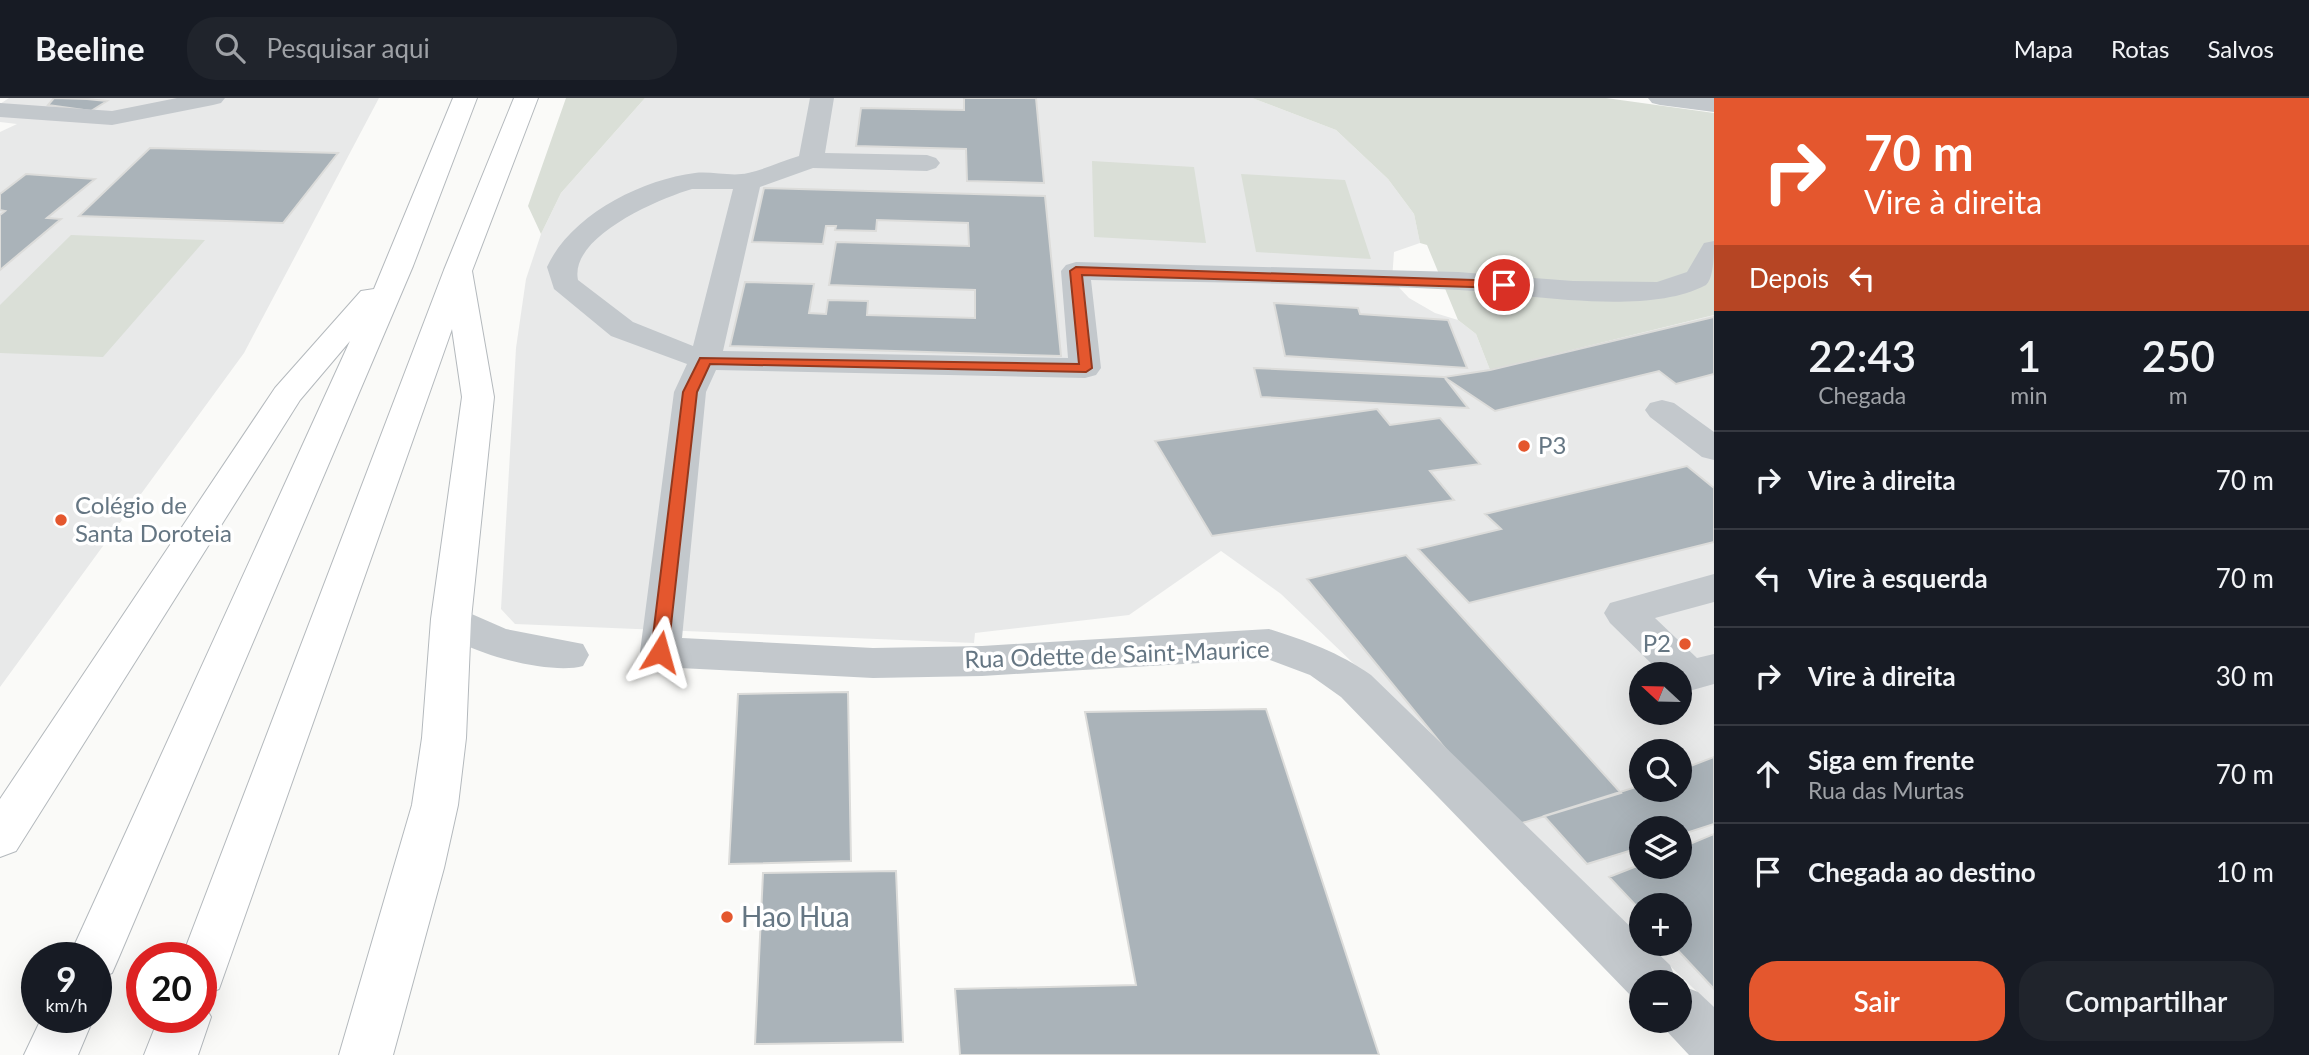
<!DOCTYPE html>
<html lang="pt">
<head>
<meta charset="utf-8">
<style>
	:root { --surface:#171b24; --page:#20242c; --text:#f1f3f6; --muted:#9ea1a6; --line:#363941; --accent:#e4572e }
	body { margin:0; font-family:Lato,sans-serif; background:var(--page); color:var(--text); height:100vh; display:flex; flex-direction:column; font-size:26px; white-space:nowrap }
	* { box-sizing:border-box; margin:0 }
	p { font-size:23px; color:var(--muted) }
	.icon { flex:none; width:38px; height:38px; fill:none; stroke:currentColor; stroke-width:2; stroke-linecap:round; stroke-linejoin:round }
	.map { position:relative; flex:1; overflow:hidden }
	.panel { display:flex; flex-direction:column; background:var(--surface); width:595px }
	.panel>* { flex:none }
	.banner { background:#e4572e; color:#fff; overflow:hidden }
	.needle { width:46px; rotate:292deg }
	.buttons { position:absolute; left:1629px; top:564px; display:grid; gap:14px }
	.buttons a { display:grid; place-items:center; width:63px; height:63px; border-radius:50%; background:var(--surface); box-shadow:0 7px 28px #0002; font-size:35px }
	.speed { position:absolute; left:21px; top:844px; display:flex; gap:14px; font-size:35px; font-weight:700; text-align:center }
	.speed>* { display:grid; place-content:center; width:91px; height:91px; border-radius:50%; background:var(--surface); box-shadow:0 7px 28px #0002; line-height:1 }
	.speed small { font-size:18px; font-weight:400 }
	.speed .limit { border:10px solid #d22; background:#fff; color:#111 }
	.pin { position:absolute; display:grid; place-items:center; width:60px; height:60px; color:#fff; margin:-30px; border:4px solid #fff; border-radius:50%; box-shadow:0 2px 7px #0007 }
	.me { position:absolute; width:77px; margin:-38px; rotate:8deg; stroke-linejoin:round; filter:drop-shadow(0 0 5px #0008) }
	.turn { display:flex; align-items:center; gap:24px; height:147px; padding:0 35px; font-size:32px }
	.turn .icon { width:91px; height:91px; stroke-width:2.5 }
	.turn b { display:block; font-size:49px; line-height:60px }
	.then { display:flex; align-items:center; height:66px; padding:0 35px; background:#0003; gap:14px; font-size:26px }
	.eta { display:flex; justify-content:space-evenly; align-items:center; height:119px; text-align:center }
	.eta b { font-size:42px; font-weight:600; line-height:49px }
	.primary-button { display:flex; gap:14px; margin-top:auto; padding:14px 35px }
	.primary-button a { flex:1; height:80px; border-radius:28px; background:var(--accent); color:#fff; font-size:28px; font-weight:600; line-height:80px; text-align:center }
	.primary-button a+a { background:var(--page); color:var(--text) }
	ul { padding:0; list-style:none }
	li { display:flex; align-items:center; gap:21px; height:98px; padding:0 35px; border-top:2px solid var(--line) }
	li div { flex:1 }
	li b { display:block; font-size:26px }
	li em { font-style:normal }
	header { display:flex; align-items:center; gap:42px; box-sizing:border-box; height:98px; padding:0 35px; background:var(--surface); border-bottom:2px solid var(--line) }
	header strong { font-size:33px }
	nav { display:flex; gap:38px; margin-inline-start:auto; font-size:24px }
	.search { width:490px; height:63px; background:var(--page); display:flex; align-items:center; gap:18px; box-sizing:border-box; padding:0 24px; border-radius:28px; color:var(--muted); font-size:26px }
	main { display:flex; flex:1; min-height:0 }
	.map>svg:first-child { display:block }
</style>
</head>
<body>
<header>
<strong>Beeline</strong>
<div class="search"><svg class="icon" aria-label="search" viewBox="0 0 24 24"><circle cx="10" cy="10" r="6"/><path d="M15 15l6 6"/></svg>Pesquisar aqui</div>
<nav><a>Mapa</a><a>Rotas</a><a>Salvos</a></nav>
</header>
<main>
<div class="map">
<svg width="1714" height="957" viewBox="0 0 1714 957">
	<rect width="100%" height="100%" fill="#fafaf8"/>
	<path fill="#e8e9e9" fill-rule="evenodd" d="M9,0H379L244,255L0,589V34L17,26L0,24V6Z
		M645,0H1252L1336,32L1388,81L1414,116L1420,145L1394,154L1392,182L1409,200L1435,215L1458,222L1476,236L1490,272L1714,217V910L1646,845H1680V807H1642L1641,841L1281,496L1221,453L1129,517L975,535L974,545L515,526L501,511L516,250L526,181L541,136L561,95ZM1642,576H1680V614H1642ZM1642,653H1680V691H1642ZM1642,730H1680V768H1642Z"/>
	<path fill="#dadfd7" d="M566,0H645L561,95L541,136L528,108Z
		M1252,0H1606L1714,15V217L1490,272L1476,236L1458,222L1427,147L1420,145L1414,116L1388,81L1336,32Z
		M1092,63L1194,69L1206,145L1094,139Z
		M1241,76L1345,82L1371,161L1256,154Z
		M71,137L205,142L103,259L0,255V207Z"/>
	<path fill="#aab3b9" stroke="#dcdcda" stroke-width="2" d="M54,0L87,1L107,3L91,13L48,7Z
		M964,0H1036L1044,85L967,83L966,51L856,48L861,10L964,12Z
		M150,50L338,55L283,125L79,118Z
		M26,76L95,81L47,120L61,121L0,172V117L5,113L0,112V96Z
		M764,90L1045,98L1061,258L730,248L745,184L814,186L809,215L826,216L828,202L868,203L867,217L975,220V192L829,187L836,144L969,148L968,125L877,122L876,133L835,132L836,128H826L823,146L752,144Z
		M1274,205L1358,210L1360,216L1448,222L1467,270L1285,258Z
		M1714,219V276L1676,286L1659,273L1495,313L1444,279L1490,272Z
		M1254,270L1444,279L1468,310L1261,299Z
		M1377,311L1390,327L1440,320L1480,366L1430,373L1454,402L1212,438L1155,343Z
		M1687,368L1714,390V444L1469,505L1418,451L1501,431L1485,416Z
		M1406,457L1621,695L1509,729L1307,481Z
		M848,594L851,763L729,766L738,596Z
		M1266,611L1379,957H960L955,891L1136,887L1085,614Z
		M1714,659V726L1680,737V730H1642V749L1587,766L1544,718L1642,687V691H1680V672Z
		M1714,736V891L1671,845H1680V807H1642V814L1609,779L1642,766V768H1680V750Z
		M896,773L903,944L755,946L763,775Z"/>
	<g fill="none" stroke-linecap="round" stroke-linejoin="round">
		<defs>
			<path id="highway" d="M453,0H477L413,168L119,859L112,875L96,881V859H69L350,243L300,302L16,753L0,759V701L275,290L361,193L374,191Z
				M514,0H538L472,173L494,299L471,521L466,640L458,707L444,770L393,957H339L412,707L422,640L431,521L462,299L452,231L219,891L201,898V859H182L444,172Z
				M201,901L211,919L198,957H144L159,919H201Z
				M42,919H94L78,957H24Z"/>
		</defs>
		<use href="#highway" stroke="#b4b9bd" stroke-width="2"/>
		<path fill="#c3c8cc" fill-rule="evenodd" d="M177,0H225L221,5L213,7L112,27L0,19V5L112,13Z
			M810,0H834L825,55L927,57L936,60L940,65L936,70L927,73L813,70L760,89L723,253L1068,260L1061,173L1066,167L1076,164L1458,174L1573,183L1657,184L1687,174L1704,145L1714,143C1714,155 1714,180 1706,187C1647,219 1525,196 1459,192C1337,185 1214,185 1091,182L1101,270L1096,277L1085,280L716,272L706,294L682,540L873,550L982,548L1269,531C1307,543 1338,554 1371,577L1642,840V845H1647L1670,867L1677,884H1642V904L1634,901L1341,599L1310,577L1267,561L982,578L873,580L660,569L646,565L640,554L674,294L687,266L611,238L554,191L547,169C570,118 640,82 695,75C712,73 732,79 748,75C766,71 782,63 799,58ZM692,91H733L693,248L633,224L578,182C569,139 658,101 692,91Z
			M1648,0H1714V14L1660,7L1652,5Z
			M1662,302L1674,305L1714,334V362L1702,359L1650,319L1645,312L1650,305Z
			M1714,476V504L1655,520L1697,560L1714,556V586L1689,593L1680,590V576H1662L1610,525L1604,515L1610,505Z
			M451,507L506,531L583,546L589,557L583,568C549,578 450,553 431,521L437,511Z
			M1680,887L1698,894L1714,909V957H1689L1662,928L1659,922H1680Z"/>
		<use href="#highway" fill="#fff" fill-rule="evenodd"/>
	</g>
	<path fill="#e4572e" stroke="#94391e" stroke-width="2" d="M1076,169L1504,183L1510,187L1504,190L1082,177L1092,270L1086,274L710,266L697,294L668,554L666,558H654L651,554L683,294L700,260L1079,266L1070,173Z"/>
	<g fill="#e4572e" stroke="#fff" stroke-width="2.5">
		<circle cx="1524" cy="348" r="7"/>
		<circle cx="61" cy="422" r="7"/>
		<circle cx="1685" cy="546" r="7"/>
		<circle cx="727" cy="819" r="7"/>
	</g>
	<g text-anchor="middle" stroke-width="7" stroke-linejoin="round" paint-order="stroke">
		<g font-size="24" fill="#657683" stroke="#fff" text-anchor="start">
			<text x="1538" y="356">P3</text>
			<text x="75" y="416">Colégio de<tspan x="75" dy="28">Santa Doroteia</tspan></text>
			<text x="1671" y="554" text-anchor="end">P2</text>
		</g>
		<g font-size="24" fill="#657683" stroke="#fff">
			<text transform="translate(1117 557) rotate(-2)" y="8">Rua Odette de Saint-Maurice</text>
		</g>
		<g font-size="28" fill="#657683" stroke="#fff" text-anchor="start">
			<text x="741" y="829">Hao Hua</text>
		</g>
	</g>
</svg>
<div class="buttons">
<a><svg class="needle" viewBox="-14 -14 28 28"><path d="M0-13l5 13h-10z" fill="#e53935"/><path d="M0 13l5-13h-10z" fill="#9ea1a6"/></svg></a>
<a><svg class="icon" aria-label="search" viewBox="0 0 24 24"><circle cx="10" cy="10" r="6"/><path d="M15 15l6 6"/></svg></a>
<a><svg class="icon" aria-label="layers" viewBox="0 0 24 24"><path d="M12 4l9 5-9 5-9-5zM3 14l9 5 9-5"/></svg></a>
<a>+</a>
<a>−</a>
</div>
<div class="speed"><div>9<small>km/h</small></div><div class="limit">20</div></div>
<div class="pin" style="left:1504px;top:187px;background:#d93025"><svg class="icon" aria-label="arrive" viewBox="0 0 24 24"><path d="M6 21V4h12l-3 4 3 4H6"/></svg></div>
<svg class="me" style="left:660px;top:554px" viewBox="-20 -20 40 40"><path d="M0-17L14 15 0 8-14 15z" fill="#e4572e" stroke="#fff" stroke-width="4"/></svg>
</div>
<section class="panel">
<div class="banner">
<div class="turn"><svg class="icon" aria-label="right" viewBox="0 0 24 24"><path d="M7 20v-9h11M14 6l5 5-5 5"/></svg><div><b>70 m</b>Vire à direita</div></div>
<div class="then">Depois<svg class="icon" aria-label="left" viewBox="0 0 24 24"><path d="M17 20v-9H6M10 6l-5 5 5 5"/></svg></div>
</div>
<div class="eta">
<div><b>22:43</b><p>Chegada</p></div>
<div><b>1</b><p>min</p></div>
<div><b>250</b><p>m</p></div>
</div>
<ul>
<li><svg class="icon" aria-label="right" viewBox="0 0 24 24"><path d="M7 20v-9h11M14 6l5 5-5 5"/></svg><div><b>Vire à direita</b></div><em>70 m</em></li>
<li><svg class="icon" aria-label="left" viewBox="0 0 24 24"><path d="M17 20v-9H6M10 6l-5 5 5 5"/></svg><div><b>Vire à esquerda</b></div><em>70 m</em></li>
<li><svg class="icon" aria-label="right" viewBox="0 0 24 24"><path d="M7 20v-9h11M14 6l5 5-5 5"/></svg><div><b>Vire à direita</b></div><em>30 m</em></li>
<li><svg class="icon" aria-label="ahead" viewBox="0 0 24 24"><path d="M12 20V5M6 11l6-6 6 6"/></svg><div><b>Siga em frente</b><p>Rua das Murtas</p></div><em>70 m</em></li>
<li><svg class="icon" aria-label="arrive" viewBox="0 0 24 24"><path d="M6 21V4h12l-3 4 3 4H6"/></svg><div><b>Chegada ao destino</b></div><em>10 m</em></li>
</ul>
<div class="primary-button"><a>Sair</a><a>Compartilhar</a></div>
</section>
</main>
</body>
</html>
